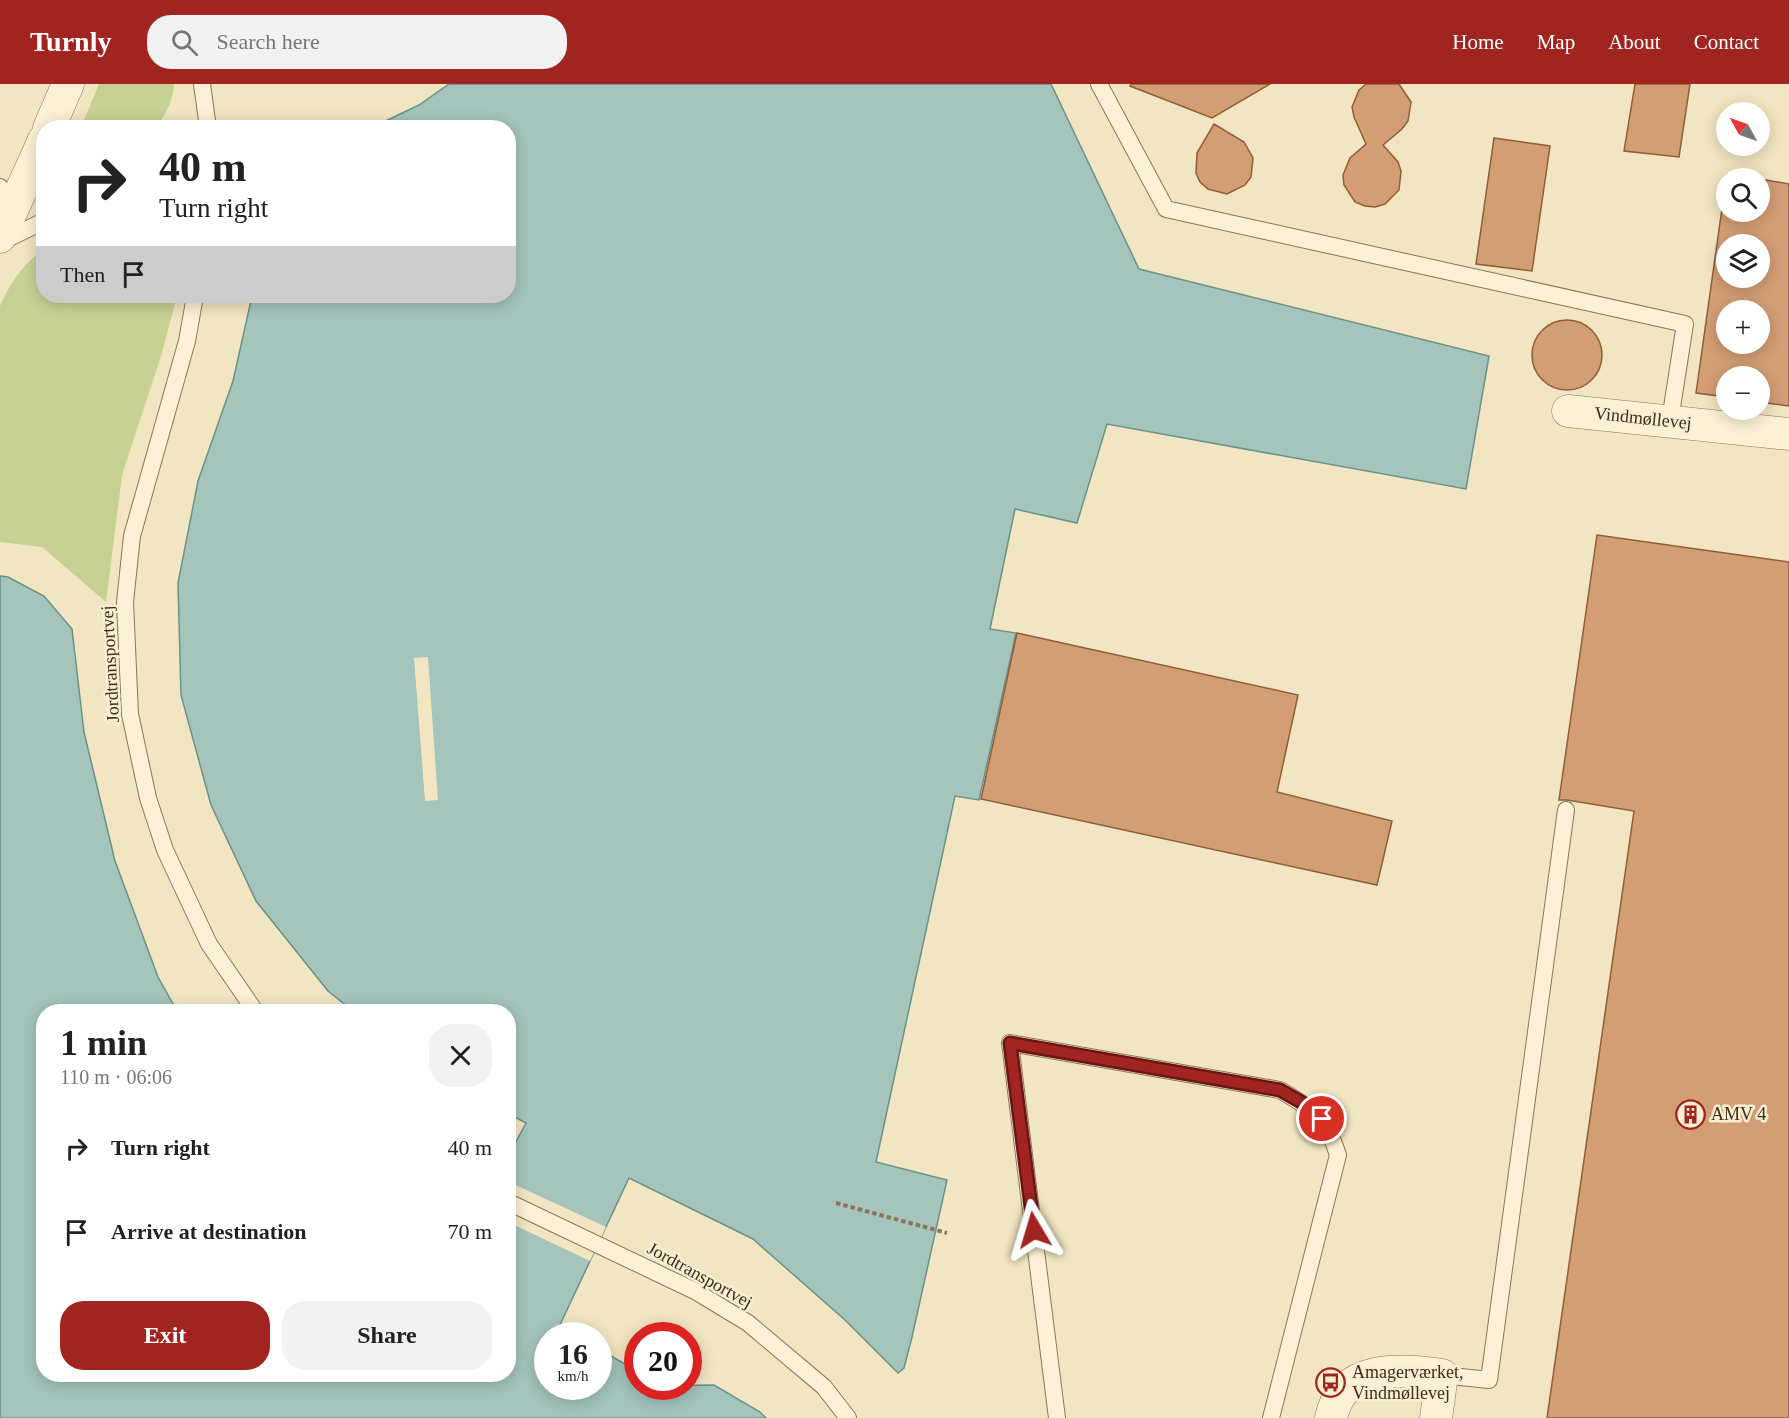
<!DOCTYPE html>
<html lang="en">
<head>
<meta charset="utf-8">
<style>
	:root { --surface:#fff; --page:#f2f2f2; --text:#222; --muted:#767676; --accent:#a22421 }
	body { margin:0; font-family:Georgia,serif; background:var(--page); color:var(--text); height:100vh; display:flex; flex-direction:column; font-size:22px; white-space:nowrap }
	* { box-sizing:border-box; margin:0 }
	p { font-size:20px; color:var(--muted) }
	.icon { flex:none; width:33px; height:33px; fill:none; stroke:currentColor; stroke-width:2; stroke-linecap:round; stroke-linejoin:round }
	.map { position:relative; flex:1; overflow:hidden }
	.panel { position:absolute; left:36px; top:920px; width:480px; height:378px; display:flex; flex-direction:column; background:var(--surface); border-radius:24px; box-shadow:0 3px 15px #0003 }
	.panel>* { flex:none }
	.guide { position:absolute; left:36px; top:36px; width:480px; height:183px; border-radius:24px; box-shadow:0 3px 15px #0003; background:#fff; color:var(--text); overflow:hidden }
	.needle { width:39px; rotate:310deg }
	.tools { position:absolute; left:1716px; top:18px; display:grid; gap:12px }
	.tools a { display:grid; place-items:center; width:54px; height:54px; border-radius:50%; background:var(--surface); box-shadow:0 3px 15px #0003; font-size:30px }
	.speed { position:absolute; left:534px; top:1238px; display:flex; gap:12px; font-size:30px; font-weight:700; text-align:center }
	.speed>* { display:grid; place-content:center; width:78px; height:78px; border-radius:50%; background:var(--surface); box-shadow:0 3px 15px #0003; line-height:1 }
	.speed small { font-size:15px; font-weight:400 }
	.speed .limit { border:9px solid #d22; background:#fff; color:#111 }
	.pin { position:absolute; display:grid; place-items:center; width:51px; height:51px; color:#fff; margin:-26px; border:3px solid #fff; border-radius:50%; box-shadow:0 2px 6px #0007 }
	.me { position:absolute; width:66px; margin:-33px; rotate:353deg; stroke-linejoin:round; filter:drop-shadow(0 0 4px #0008) }
	.turn { display:flex; align-items:center; gap:21px; height:126px; padding:0 24px; font-size:27px }
	.turn .icon { width:78px; height:78px; stroke-width:2.5 }
	.turn b { display:block; font-size:42px; line-height:51px }
	.then { display:flex; align-items:center; height:57px; padding:0 24px; background:#0003; gap:12px; font-size:22px }
	.round { display:grid; place-items:center; flex:none; width:63px; height:63px; border-radius:24px; background:var(--page) }
	.summary { display:flex; align-items:center; justify-content:space-between; height:102px; padding:0 24px }
	h1 { font-size:36px; font-weight:700; line-height:45px }
	.action { display:flex; gap:12px; margin-top:auto; padding:12px 24px }
	.action a { flex:1; height:69px; border-radius:24px; background:var(--accent); color:#fff; font-size:24px; font-weight:700; line-height:69px; text-align:center }
	.action a+a { background:var(--page); color:var(--text) }
	ul { padding:0; list-style:none }
	li { display:flex; align-items:center; gap:18px; height:84px; padding:0 24px }
	li div { flex:1 }
	li b { display:block; font-size:22px }
	li em { font-style:normal }
	header { display:flex; align-items:center; gap:36px; box-sizing:border-box; height:84px; padding:0 30px; background:var(--accent); color:#fff }
	header strong { font-size:28px }
	nav { display:flex; gap:33px; margin-inline-start:auto; font-size:21px }
	.search { width:420px; height:54px; background:var(--page); display:flex; align-items:center; gap:15px; box-sizing:border-box; padding:0 21px; border-radius:24px; color:var(--muted); font-size:22px }
	.map>svg:first-child { display:block }
</style>
</head>
<body>
<header>
<strong>Turnly</strong>
<div class="search"><svg class="icon" aria-label="search" viewBox="0 0 24 24"><circle cx="10" cy="10" r="6"/><path d="M15 15l6 6"/></svg>Search here</div>
<nav><a>Home</a><a>Map</a><a>About</a><a>Contact</a></nav>
</header>
<div class="map">
<svg width="1789" height="1334" viewBox="0 0 1789 1334">
	<rect width="100%" height="100%" fill="#f2e5c1"/>
	<path fill="#c8d194" d="M99,0H174C173,17 166,29 157,43H81Z
		M43,166L44,212H177L162,269L122,391L106,518L42,463L0,458V222C11,198 22,181 43,166Z"/>
	<path fill="#a4c4bc" stroke="#6a938a" stroke-width="1.5" d="M449,0H1051L1139,185L1489,272L1466,405L1107,340L1077,439L1015,425L990,545L1016,549L979,716L955,712L876,1078L947,1096L912,1253L904,1284L898,1289L845,1236L753,1155L629,1094L559,1243L572,1251H548V1302H598L599,1265L637,1287L638,1302L714,1301L760,1328L766,1334H0V492L8,493L44,512L72,545L84,648L115,777L158,893L177,927H44V1290H508L509,1071L526,1039L509,1030L508,927H353L328,907L256,817L211,721L181,611L178,499L198,397L233,297L252,212H508V44L373,43L419,21Z"/>
	<path fill="#f2e5c1" d="M428,573L438,716L425,717L414,574Z
		M509,1098L606,1143L590,1177L508,1138Z"/>
	<path fill="#d39e74" stroke="#8f5e3b" stroke-width="1.5" fill-rule="evenodd" d="M1131,0H1270L1212,34L1130,2Z
		M1366,0H1399L1411,18L1408,37L1402,45L1383,61L1398,78L1401,87L1399,106L1385,120L1375,123L1365,122L1355,118L1344,101L1343,91L1350,74L1366,60L1354,33L1352,23L1359,6Z
		M1635,0H1690L1679,73L1624,67Z
		M1214,40L1244,58L1253,74L1251,93L1245,101L1227,110L1208,105L1200,98L1196,89L1197,69Z
		M1494,54L1550,62L1532,187L1476,180Z
		M1760,95L1789,100V322L1760,318V292H1726V313L1696,309L1726,96V128H1760ZM1726,160H1760V194H1726ZM1726,226H1760V260H1726Z
		M1532 271a35 35 0 1 1 70 0a35 35 0 1 1-70 0Z
		M1597,451L1789,478V1334H1547L1634,727L1567,716H1559Z
		M1017,549L1298,611L1277,708L1392,737L1377,801L981,715Z"/>
	<g fill="none" stroke-linecap="round" stroke-linejoin="round">
		<defs>
			<path id="lane" d="M202,0L208,44
				M1099,0L1166,125L1685,240L1670,336
				M0,103L9,132
				M1,158L44,137
				M195,212L187,257L132,452L125,518L130,630L148,714L165,766L209,860L255,927
				M508,1118L695,1207L748,1239L824,1303L848,1334
				M1442,1291L1489,1296L1566,726
				M1057,1334L1010,959L1280,1006C1311,1024 1327,1035 1338,1071L1271,1334"/>
			<path id="street" d="M49,44L68,0
				M0,153L44,56
				M1568,327L1789,350
				M1331,1334C1342,1280 1399,1285 1442,1291L1436,1334"/>
		</defs>
		<use href="#lane" stroke="#8d7657" stroke-width="18"/>
		<use href="#street" stroke="#8d7657" stroke-width="33"/>
		<path stroke="#8d7657" stroke-width="4" stroke-dasharray="4.5 3" stroke-linecap="butt" d="M836,1119L947,1149"/>
		<use href="#lane" stroke="#fcf1d6" stroke-width="16"/>
		<use href="#street" stroke="#fcf1d6" stroke-width="32"/>
	</g>
	<g fill="none" stroke-linecap="round" stroke-linejoin="round">
		<defs>
			<path id="route" d="M1034,1146L1010,959L1280,1006L1301,1018L1322,1035"/>
		</defs>
		<use href="#route" stroke="#691715" stroke-width="15"/>
		<use href="#route" stroke="#a22421" stroke-width="10"/>
	</g>
	<defs>
		<symbol id="building-ring" viewBox="-11 -11 22 22"><circle r="9.5" fill="#f8eed2" stroke="#a22421" stroke-width="1.5"/><path d="M-4-6H4V6H1V3H-1V6H-4ZM-2.5-4.3h1.7v1.8h-1.7ZM.8-4.3h1.7v1.8H.8ZM-2.5-1h1.7V.8h-1.7ZM.8-1h1.7V.8H.8Z" fill="#a22421"/></symbol>
		<symbol id="bus-ring" viewBox="-11 -11 22 22"><circle r="9.5" fill="#f8eed2" stroke="#a22421" stroke-width="1.5"/><path d="M-5-6H5V4H4V6H2V4H-2V6H-4V4H-5ZM-3.5-4V0h7V-4ZM-3.5 1.2v1.5H-2V1.2ZM2 1.2v1.5H3.5V1.2Z" fill="#a22421"/></symbol>
	</defs>
	<g fill-rule="evenodd">
		<use href="#building-ring" x="1674" y="1014" width="33" height="33"/>
		<use href="#bus-ring" x="1314" y="1282" width="33" height="33"/>
	</g>
	<g text-anchor="middle" stroke-width="5" stroke-linejoin="round" paint-order="stroke">
		<g font-size="18" fill="#3c2d1d" stroke="#f8eed2">
			<text transform="translate(1643 334) rotate(6)" y="6">Vindmøllevej</text>
			<text transform="translate(110 580) rotate(-93)" y="6">Jordtransportvej</text>
			<text transform="translate(700 1191) rotate(29)" y="6">Jordtransportvej</text>
		</g>
		<g font-size="18" fill="#3c2d1d" stroke="#f8eed2" text-anchor="start">
			<text x="1711" y="1036">AMV 4</text>
			<text x="1352" y="1294">Amagerværket,<tspan x="1352" dy="21">Vindmøllevej</tspan></text>
		</g>
	</g>
</svg>
<div class="tools">
<a><svg class="needle" viewBox="-14 -14 28 28"><path d="M0-13l5 13h-10z" fill="#e53935"/><path d="M0 13l5-13h-10z" fill="#767676"/></svg></a>
<a><svg class="icon" aria-label="search" viewBox="0 0 24 24"><circle cx="10" cy="10" r="6"/><path d="M15 15l6 6"/></svg></a>
<a><svg class="icon" aria-label="layers" viewBox="0 0 24 24"><path d="M12 4l9 5-9 5-9-5zM3 14l9 5 9-5"/></svg></a>
<a>+</a>
<a>−</a>
</div>
<div class="speed"><div>16<small>km/h</small></div><div class="limit">20</div></div>
<div class="pin" style="left:1322px;top:1035px;background:#d93025"><svg class="icon" aria-label="arrive" viewBox="0 0 24 24"><path d="M6 21V4h12l-3 4 3 4H6"/></svg></div>
<svg class="me" style="left:1034px;top:1146px" viewBox="-20 -20 40 40"><path d="M0-17L14 15 0 8-14 15z" fill="#a22421" stroke="#fff" stroke-width="4"/></svg>
<div class="guide">
<div class="turn"><svg class="icon" aria-label="right" viewBox="0 0 24 24"><path d="M7 20v-9h11M14 6l5 5-5 5"/></svg><div><b>40 m</b>Turn right</div></div>
<div class="then">Then<svg class="icon" aria-label="arrive" viewBox="0 0 24 24"><path d="M6 21V4h12l-3 4 3 4H6"/></svg></div>
</div>
<section class="panel">
<div class="summary"><div><h1>1 min</h1><p>110 m · 06:06</p></div><a class="round"><svg class="icon" aria-label="close" viewBox="0 0 24 24"><path d="M6 6l12 12M18 6L6 18"/></svg></a></div>
<ul>
<li><svg class="icon" aria-label="right" viewBox="0 0 24 24"><path d="M7 20v-9h11M14 6l5 5-5 5"/></svg><div><b>Turn right</b></div><em>40 m</em></li>
<li><svg class="icon" aria-label="arrive" viewBox="0 0 24 24"><path d="M6 21V4h12l-3 4 3 4H6"/></svg><div><b>Arrive at destination</b></div><em>70 m</em></li>
</ul>
<div class="action"><a>Exit</a><a>Share</a></div>
</section>
</div>
</body>
</html>
